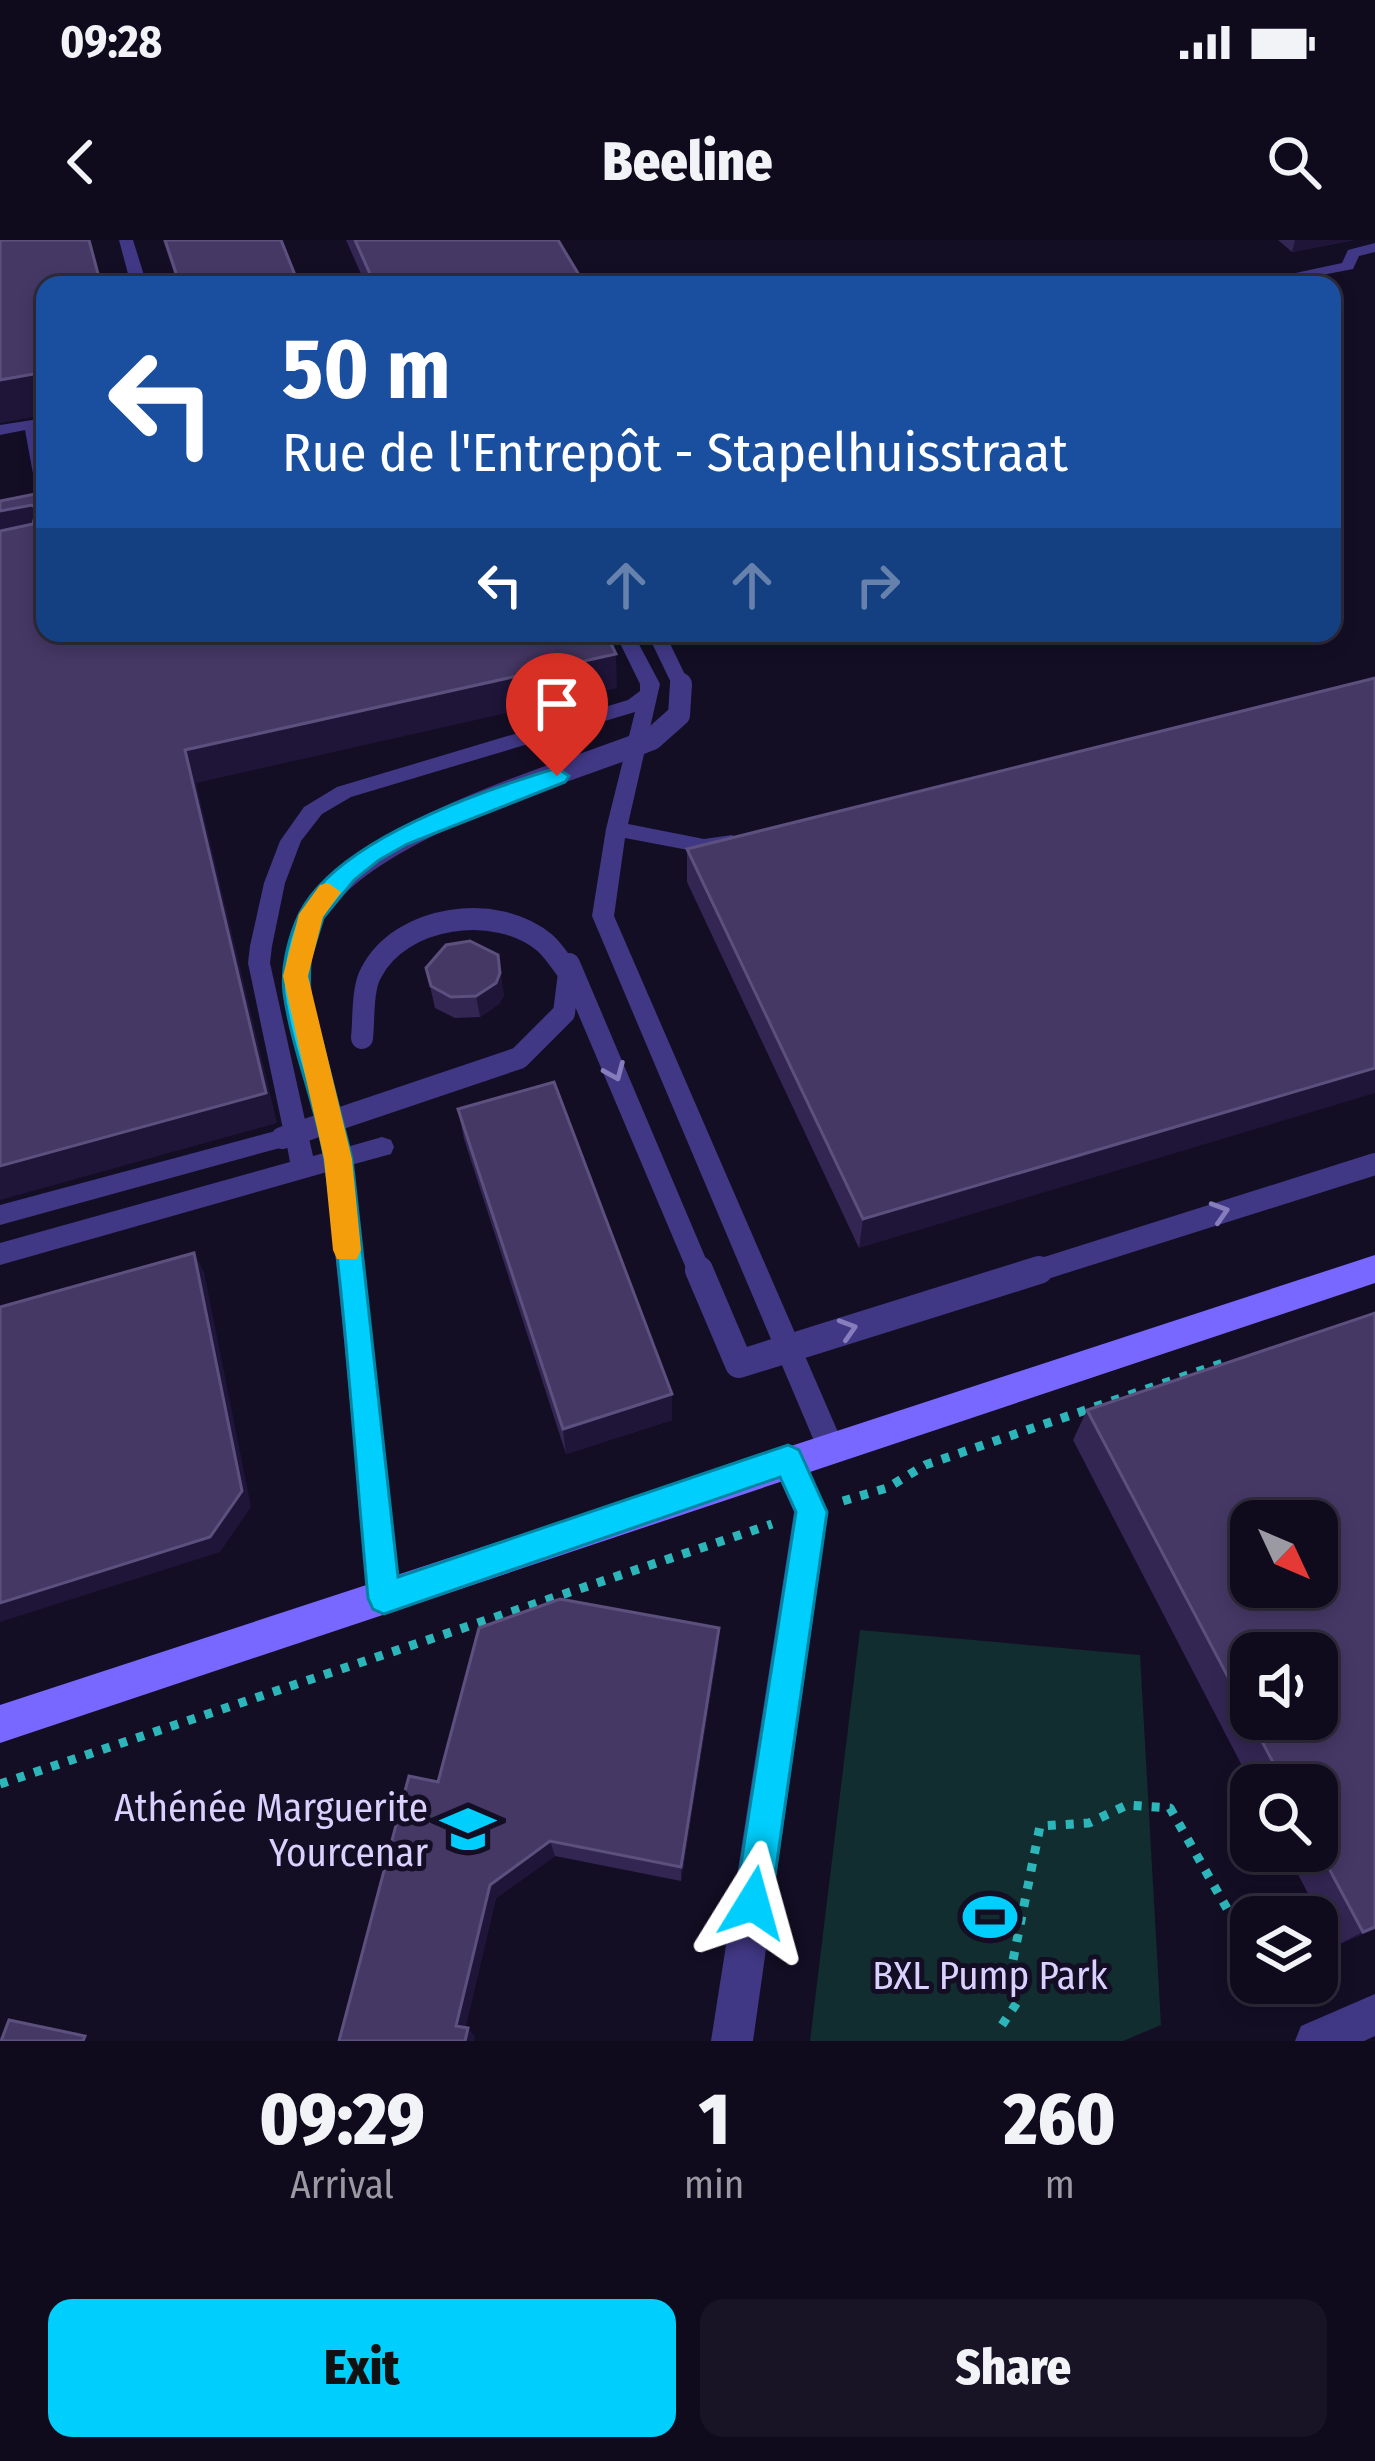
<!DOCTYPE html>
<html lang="en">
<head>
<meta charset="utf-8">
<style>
	:root { --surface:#0f0a1c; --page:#181325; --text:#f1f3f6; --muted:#9b9aa3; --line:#2f2b3b; --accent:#00cefc }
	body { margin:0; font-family:"Fira Sans Condensed",sans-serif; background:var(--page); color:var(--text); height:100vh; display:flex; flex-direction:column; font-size:45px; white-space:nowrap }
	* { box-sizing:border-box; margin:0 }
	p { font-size:39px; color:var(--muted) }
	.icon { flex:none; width:66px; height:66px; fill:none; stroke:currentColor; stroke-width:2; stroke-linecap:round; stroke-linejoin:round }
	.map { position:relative; height:1801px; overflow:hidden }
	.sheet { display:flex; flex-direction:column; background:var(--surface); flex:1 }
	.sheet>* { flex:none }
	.hud { position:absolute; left:36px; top:36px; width:1305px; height:366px; border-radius:24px; box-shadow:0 6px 18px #0003,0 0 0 3px var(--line); background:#1a4fa0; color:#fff; overflow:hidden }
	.needle { width:78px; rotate:134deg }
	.tools { position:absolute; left:1230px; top:1260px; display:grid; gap:24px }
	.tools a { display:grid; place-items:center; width:108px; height:108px; border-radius:24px; background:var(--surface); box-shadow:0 6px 18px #0003,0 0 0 3px var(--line); font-size:60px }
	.pin { position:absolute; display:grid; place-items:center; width:102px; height:102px; color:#fff; margin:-123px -51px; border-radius:50% 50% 50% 0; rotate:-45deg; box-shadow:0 0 12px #0007 }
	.pin .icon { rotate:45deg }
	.me { position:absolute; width:132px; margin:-66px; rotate:8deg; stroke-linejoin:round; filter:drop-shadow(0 0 9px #0008) }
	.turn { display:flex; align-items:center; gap:42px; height:252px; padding:0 48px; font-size:54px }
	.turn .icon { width:156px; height:156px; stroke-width:2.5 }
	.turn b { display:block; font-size:84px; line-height:102px }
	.lanes { display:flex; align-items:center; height:114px; padding:0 48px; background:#0003; justify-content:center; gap:60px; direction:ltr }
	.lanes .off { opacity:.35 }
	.eta { display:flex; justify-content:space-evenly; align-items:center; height:204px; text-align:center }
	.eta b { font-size:72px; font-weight:800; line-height:84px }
	.button { display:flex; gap:24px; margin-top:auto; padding:24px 48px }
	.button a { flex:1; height:138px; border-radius:24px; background:var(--accent); color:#111; font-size:48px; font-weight:800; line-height:138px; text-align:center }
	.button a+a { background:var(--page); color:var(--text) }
	.status { display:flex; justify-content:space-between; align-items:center; height:84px; padding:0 60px; background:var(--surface); direction:ltr }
	.status svg { height:33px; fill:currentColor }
	header { display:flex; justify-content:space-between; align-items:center; height:156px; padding:0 48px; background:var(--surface); font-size:54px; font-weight:800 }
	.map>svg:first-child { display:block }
</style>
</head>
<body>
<div class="status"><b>09:28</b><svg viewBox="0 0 49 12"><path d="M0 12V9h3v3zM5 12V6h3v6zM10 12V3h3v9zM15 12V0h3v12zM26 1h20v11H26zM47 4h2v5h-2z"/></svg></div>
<header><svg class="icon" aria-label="back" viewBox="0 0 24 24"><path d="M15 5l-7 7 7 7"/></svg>Beeline<svg class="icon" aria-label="search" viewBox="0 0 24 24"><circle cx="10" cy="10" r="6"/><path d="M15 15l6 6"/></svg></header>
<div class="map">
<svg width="1375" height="1801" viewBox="0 0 1375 1801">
	<rect width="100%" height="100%" fill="#140e25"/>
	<path fill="#112d2f" d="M860,1390L1140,1415L1161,1785L1123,1801H810Z"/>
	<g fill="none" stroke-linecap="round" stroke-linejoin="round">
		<path stroke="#2cb6b9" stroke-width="9" stroke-dasharray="8 10" stroke-linecap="butt" d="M843,1261L887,1248L925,1225L1223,1123
			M0,1544L772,1284
			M1269,1743L1276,1756
			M1002,1785L1020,1758L1012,1725L1040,1586L1089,1583L1127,1565L1170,1568L1251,1711"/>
		<path fill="#413885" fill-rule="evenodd" d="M119,0H133L147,45H131Z
			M1375,3V12L1359,16L1353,29L1271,45H1239L1342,23L1348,10Z
			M45,178V186L41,187L45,255L36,250L25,190L0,195V185Z
			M615,393H633L660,444L628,584L704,599L732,595L742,602L739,607L704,613L625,598L614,676L844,1206L840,1215L830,1219L820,1215L592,676L606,589L635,472L351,557L322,574L301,601L285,643L272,706L270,723L313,916L324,913L292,778L303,769L314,778L347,907L382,897L391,900L394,907L391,914L351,925L398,1358L394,1368L384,1372L374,1368L370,1358L327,932L0,1025V1003L290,922L287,906L0,985V965L283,889L248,723L250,706L264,643L280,601L304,567L337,547L628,460L640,451V444Z"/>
		<path fill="#413885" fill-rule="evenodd" d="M788,1204L800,1209L828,1272L753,1801H711L794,1272L771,1220L776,1209Z
			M1375,1754V1796L1364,1801H1295L1301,1786Z"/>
		<path fill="#7968ff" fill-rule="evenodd" d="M1375,1015V1043L0,1503V1465Z"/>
		<path stroke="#413885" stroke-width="16" d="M656,393L682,447"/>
		<path stroke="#413885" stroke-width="22" d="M569,724L700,1033
			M303,778C300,750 297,723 305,695C334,595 561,536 652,499L679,475L681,444
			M282,898L519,818L564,773L569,733C562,724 554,711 545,703C497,662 400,675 371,733C362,749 364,779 362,798
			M1030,1033L1375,924"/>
		<path stroke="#413885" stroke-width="28" d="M699,1030L739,1124L1039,1030"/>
	</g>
	<path fill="#332653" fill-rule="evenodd" d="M163,0H281L299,45H178Z
		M346,0H558L585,45H366Z
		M1278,0H1354L1292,12Z
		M1375,438L859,1008L687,642V609Z
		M426,728L504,755L499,764L480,777L455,778L435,768Z
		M458,869L672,1180L566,1214L464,899Z
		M1375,1073V1689L1335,1706L1286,1611H1317V1545H1252L1073,1200L1087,1170ZM1251,1281H1317V1347H1251ZM1251,1413H1317V1479H1251Z
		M718,1408L681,1641L555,1616L496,1658L465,1788L475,1797L339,1801Z"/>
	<path fill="#1f1539" d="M1295,0H1354L1292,12Z
		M45,132V175L0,183V140Z
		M32,265L44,299L0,307V271Z
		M616,414L617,448L196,543L277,883L0,960V926L185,510Z
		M498,715L504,755L499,764L480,777L476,756Z
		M1375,828V853L859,1008L863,979Z
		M194,1013L204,1032L251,1267L220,1312L0,1382V1363Z
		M672,1154V1180L566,1214L563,1189Z
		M719,1388L718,1408L681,1641V1627Z
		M550,1601L555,1616L496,1658L464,1795L456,1786L490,1645Z
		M1375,1687V1689L1335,1706L1363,1692Z
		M468,1788L475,1797L474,1801H465Z"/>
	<path fill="#453865" stroke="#5c507e" stroke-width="3" fill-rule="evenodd" d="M0,0H89L101,45H45V132L0,140Z
		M165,0H281L299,45H180Z
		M355,0H558L585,45H375Z
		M45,252V393H606L616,414L185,510L266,853L0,926V291L33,284L37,269L32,265L0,271V261Z
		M1375,438V828L863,979L687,609Z
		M470,701L498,715L500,733L496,743L476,756L451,757L431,746L426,728L446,705Z
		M554,842L672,1154L563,1189L458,869Z
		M194,1013L242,1251L210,1297L0,1363V1067Z
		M1375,1073V1687L1363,1692L1317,1606V1545H1285L1087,1170ZM1251,1281H1317V1347H1251ZM1251,1413H1317V1479H1251Z
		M560,1359L719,1388L681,1627L550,1601L490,1645L456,1786L468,1788L465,1801H339L409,1536L438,1542L479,1388Z
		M9,1780L85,1796L83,1801H1Z"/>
	<defs><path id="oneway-chevron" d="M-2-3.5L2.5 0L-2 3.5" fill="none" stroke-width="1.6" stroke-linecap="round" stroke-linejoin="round" transform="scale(3)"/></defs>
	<g stroke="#867dbc">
		<use href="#oneway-chevron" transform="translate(615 832) rotate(67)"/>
		<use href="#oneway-chevron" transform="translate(1220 972) rotate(-17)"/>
		<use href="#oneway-chevron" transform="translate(848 1089) rotate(-17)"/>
	</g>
	<path fill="#00cefc" stroke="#0086a4" stroke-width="3" d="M557,528L569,536L565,542L407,604L379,620L354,640L323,678L310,720L309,751L352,919L398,1337L788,1205L799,1210L827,1272L771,1663L766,1675L753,1681L740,1675L735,1663L796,1272L780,1237L384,1374L373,1369L368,1358C354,1213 346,1065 325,921C316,864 292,810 284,753C281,727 289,696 300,673C338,599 481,551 557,528Z"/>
	<path fill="#f59e0b" d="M328,643L341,652L323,677L308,736L352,919L361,1010L357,1019H337L333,1010L324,919L283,736L299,674L320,645Z"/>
	<defs>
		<symbol id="school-bare" viewBox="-9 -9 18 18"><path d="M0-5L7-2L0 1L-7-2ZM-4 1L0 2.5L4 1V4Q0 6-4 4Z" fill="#00cefc" stroke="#140e25" stroke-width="2.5" paint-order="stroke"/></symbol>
		<symbol id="stadium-bare" viewBox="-9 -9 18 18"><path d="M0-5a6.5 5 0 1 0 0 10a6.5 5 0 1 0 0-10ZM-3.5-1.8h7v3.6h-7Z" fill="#00cefc" stroke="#140e25" stroke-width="2.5" paint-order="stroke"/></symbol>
	</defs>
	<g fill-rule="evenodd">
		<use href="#school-bare" x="430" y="1551" width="76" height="76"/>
		<use href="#stadium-bare" x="952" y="1639" width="76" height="76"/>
	</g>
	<g text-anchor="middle" stroke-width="10" stroke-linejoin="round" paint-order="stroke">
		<g font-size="39" fill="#dad1ff" stroke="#140e25" text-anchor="end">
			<text x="428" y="1581">Athénée Marguerite<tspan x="428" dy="45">Yourcenar</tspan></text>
			<text x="990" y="1749" text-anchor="middle">BXL Pump Park</text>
		</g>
	</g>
</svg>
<div class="tools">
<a><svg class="needle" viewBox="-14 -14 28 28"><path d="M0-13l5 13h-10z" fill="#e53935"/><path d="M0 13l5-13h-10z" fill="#9b9aa3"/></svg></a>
<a><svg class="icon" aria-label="sound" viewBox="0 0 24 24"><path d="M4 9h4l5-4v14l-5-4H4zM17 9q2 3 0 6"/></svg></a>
<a><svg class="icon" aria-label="search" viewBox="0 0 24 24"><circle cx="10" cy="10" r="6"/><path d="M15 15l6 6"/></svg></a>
<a><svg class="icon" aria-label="layers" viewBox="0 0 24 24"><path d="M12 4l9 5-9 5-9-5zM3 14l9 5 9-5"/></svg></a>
</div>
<div class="pin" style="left:557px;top:536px;background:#d93025"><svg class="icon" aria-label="arrive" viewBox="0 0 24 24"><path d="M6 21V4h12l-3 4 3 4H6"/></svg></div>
<svg class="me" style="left:753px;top:1663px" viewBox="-20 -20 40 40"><path d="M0-17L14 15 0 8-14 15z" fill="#00cefc" stroke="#fff" stroke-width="4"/></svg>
<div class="hud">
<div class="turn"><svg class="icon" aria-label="left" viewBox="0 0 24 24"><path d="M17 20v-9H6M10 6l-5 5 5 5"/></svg><div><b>50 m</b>Rue de l'Entrepôt - Stapelhuisstraat</div></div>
<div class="lanes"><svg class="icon" aria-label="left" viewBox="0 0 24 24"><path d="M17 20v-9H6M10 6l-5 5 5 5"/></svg><svg class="icon off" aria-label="ahead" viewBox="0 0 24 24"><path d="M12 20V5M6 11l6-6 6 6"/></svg><svg class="icon off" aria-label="ahead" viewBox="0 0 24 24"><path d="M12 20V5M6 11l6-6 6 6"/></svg><svg class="icon off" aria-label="right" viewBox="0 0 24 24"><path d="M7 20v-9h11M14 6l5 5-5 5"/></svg></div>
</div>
</div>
<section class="sheet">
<div class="eta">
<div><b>09:29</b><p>Arrival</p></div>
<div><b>1</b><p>min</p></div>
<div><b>260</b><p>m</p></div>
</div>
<div class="button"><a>Exit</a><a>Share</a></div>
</section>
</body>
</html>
